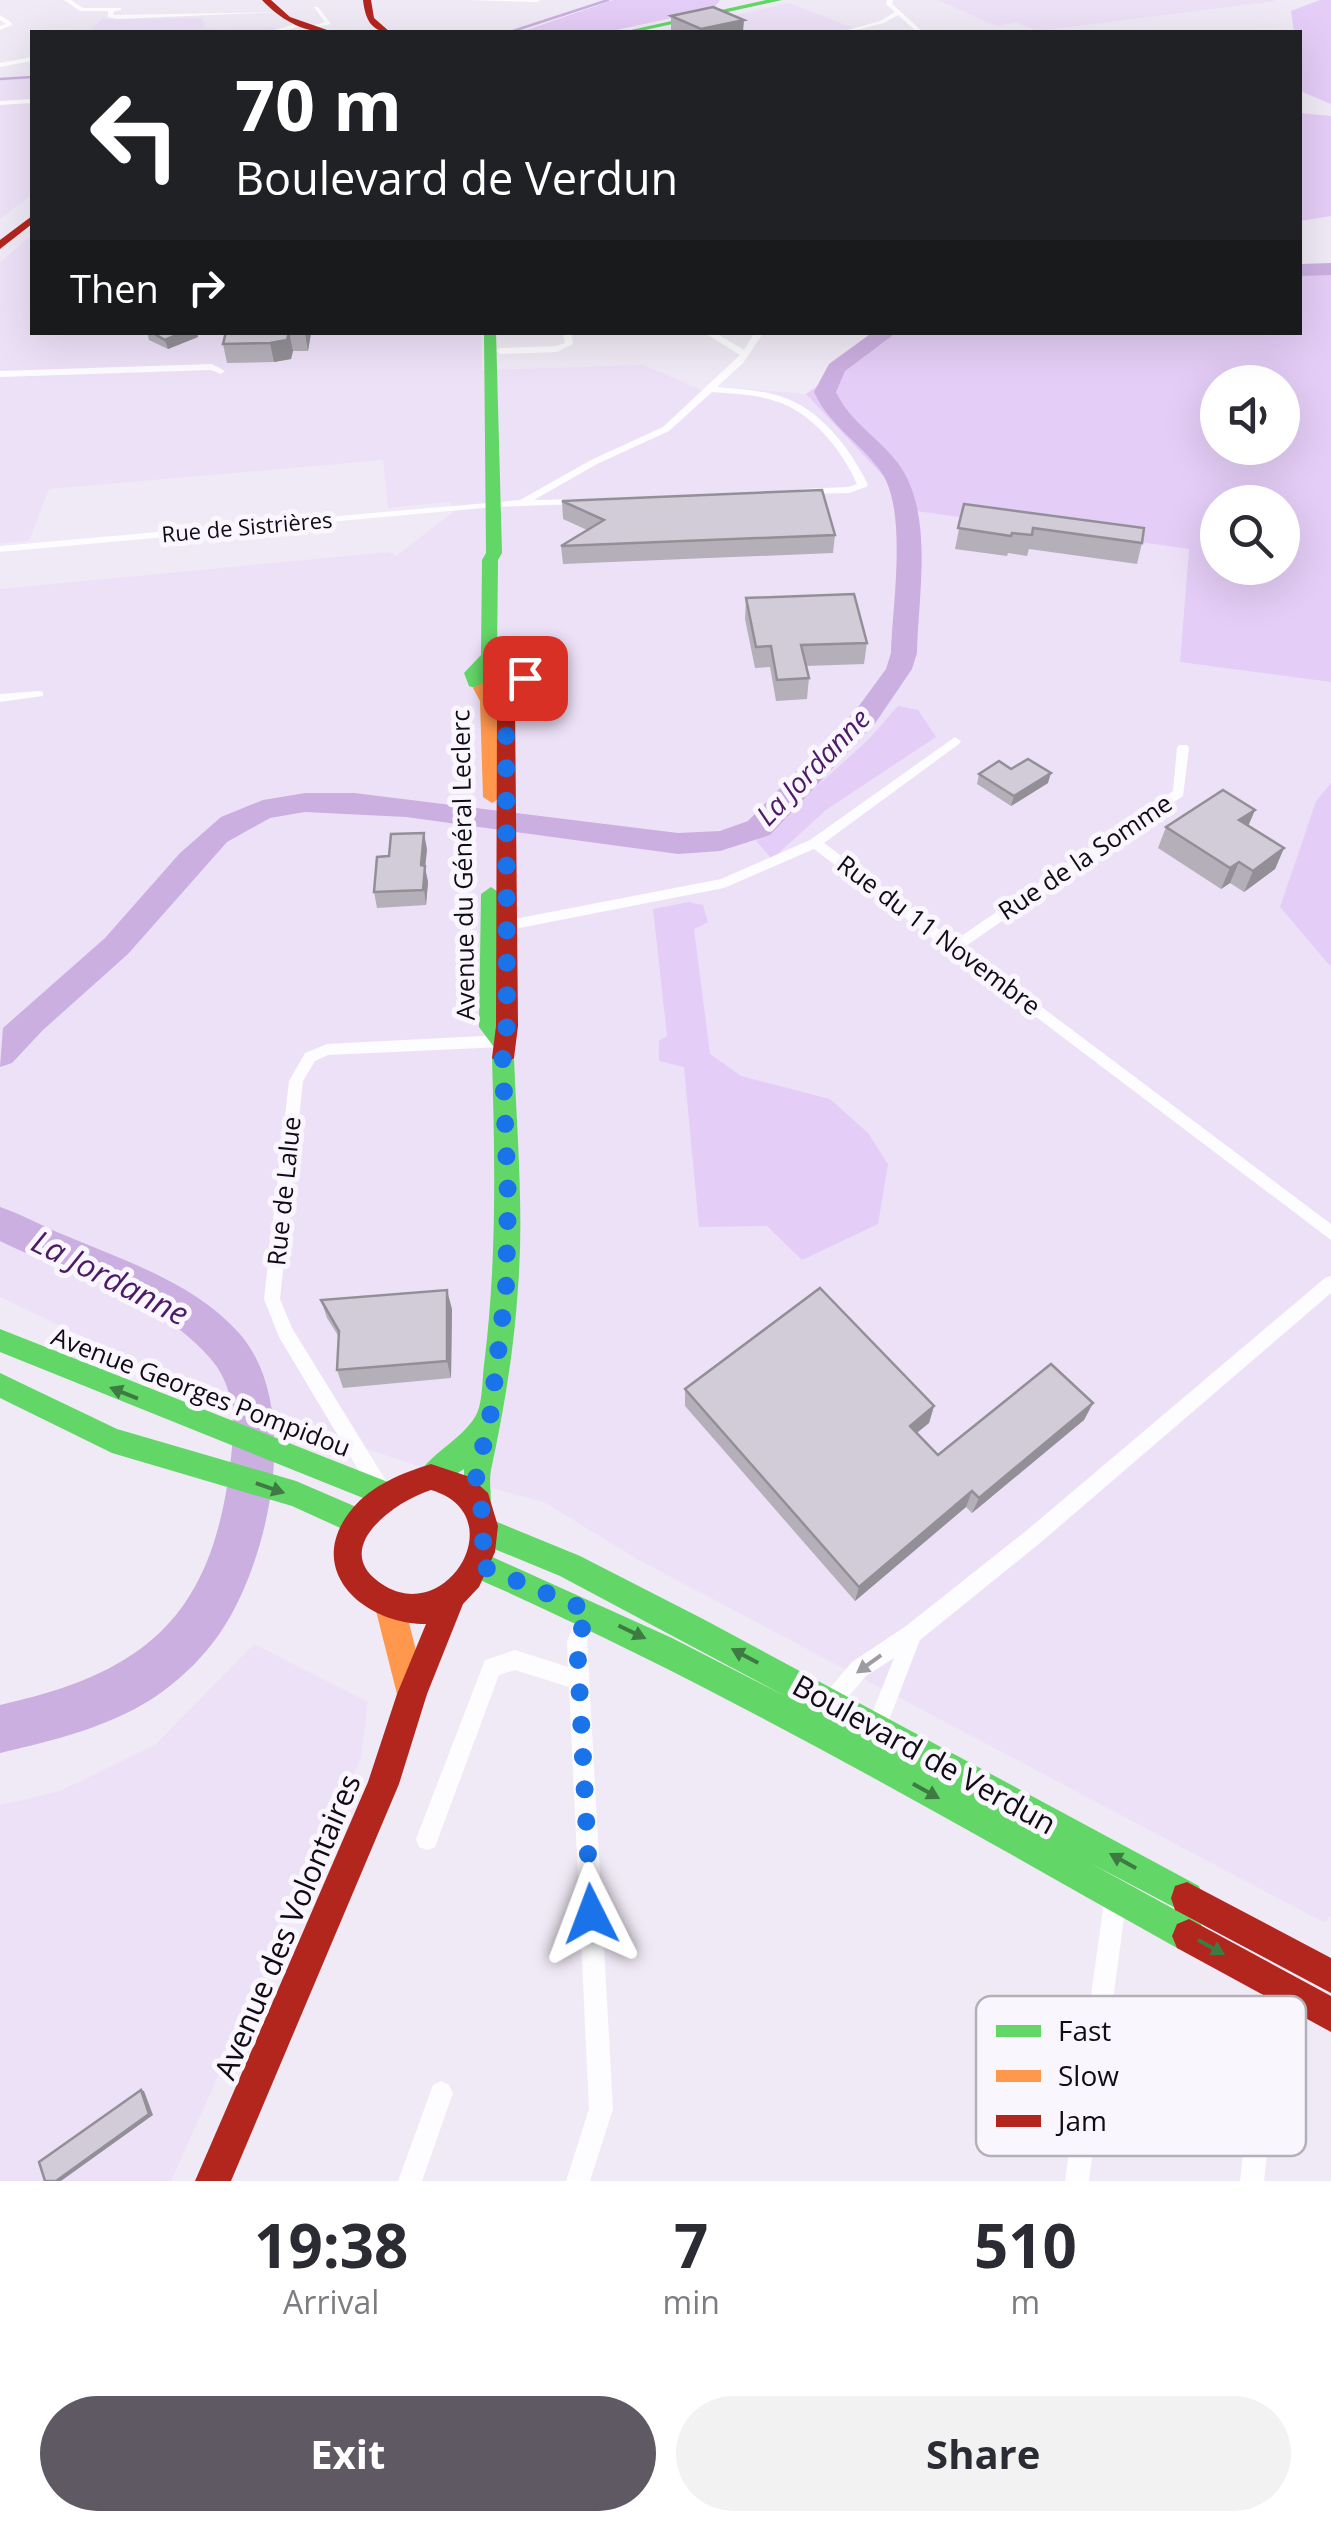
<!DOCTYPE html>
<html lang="en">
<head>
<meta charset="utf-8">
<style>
	:root { --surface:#fff; --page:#f2f2f3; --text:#2b2b33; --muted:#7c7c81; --accent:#5f5964 }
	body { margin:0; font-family:"Open Sans",sans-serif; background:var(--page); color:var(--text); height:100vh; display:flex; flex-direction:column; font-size:38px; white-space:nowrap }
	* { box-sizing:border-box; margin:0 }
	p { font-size:32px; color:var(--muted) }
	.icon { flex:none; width:55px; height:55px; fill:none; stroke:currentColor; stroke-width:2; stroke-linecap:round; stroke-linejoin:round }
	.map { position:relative; height:2181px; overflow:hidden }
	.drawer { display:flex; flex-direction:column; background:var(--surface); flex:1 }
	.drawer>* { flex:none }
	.hud { position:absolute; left:30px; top:30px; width:1272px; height:305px; border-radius:0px; box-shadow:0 10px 40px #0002; background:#202124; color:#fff; overflow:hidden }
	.controls { position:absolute; left:1200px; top:365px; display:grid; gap:20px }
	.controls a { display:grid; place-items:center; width:100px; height:100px; border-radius:50%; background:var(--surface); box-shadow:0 10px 40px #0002; font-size:50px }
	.pin { position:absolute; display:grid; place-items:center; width:85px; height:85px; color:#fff; margin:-42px; border-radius:20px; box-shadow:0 5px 15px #0006 }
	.me { position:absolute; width:110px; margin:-55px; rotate:357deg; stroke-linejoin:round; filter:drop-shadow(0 0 8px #0008) }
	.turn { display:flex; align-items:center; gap:35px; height:210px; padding:0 40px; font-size:45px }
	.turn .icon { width:130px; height:130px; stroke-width:2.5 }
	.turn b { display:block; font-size:70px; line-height:85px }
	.then { display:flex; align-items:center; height:95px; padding:0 40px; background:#0003; gap:20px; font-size:38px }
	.eta { display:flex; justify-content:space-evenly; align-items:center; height:170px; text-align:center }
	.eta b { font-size:60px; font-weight:700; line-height:70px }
	.cta { display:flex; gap:20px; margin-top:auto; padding:20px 40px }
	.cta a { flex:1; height:115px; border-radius:60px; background:var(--accent); color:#fff; font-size:40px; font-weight:700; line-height:115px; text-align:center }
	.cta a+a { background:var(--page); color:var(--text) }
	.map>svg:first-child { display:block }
</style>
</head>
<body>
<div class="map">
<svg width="1331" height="2181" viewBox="0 0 1331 2181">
	<rect width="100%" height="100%" fill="#f0eaf6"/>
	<path fill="#ede1f8" d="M937,0H1275L1276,1L1037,31L1016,22L997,26Z
		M789,3L864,32H657L690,25Z
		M202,18L205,28L277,27L272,32H89L102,19Z
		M32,77V194L0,219V79Z
		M32,235V332L481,333L482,370L643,365L704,391L725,387L806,394L916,511L1189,549L1180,662L1331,682V783L1316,801L1280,907L1331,967V1915L1325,1923L637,1559L544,1502L454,1478L207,1396L0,1297V589L389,552L396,556L453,512L450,502L388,508L383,460L49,489L29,541L0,543V262Z
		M254,1644L368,1702L361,1758L171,2181H0V1805L60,1791L155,1745Z"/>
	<path fill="#e4cdf6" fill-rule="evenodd" d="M613,0H720L713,9L607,32H521Z
		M1320,0H1331V104L1300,91V32H1294L1291,11Z
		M1300,113L1331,116V216L1300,221Z
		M1331,270V682L1180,662L1189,549L916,511L806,394L893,333L1300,332V272ZM1218,382H1282V448H1218ZM1218,502H1282V568H1218Z
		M898,706L918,710L936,737L826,810L772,859L756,841L868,740Z
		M1331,783V967L1280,907L1316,801Z
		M689,902L703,905L708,922L694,929L710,1054L741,1076L830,1099L868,1133L888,1164L878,1224L802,1260L767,1226L699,1227L684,1067L659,1061V1041L667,1036L653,909Z"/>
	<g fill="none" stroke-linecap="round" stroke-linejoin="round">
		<path stroke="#cbafe0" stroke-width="2.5" d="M510,32L608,0
			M0,79L32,77"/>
		<path fill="#cbafe0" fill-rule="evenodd" d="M1331,263V275L1300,276V264Z
			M873,332H897L845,371L836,392C850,422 878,437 897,462C935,511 918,595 917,653L912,669L876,722L770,835L720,851L678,854L406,817L305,812L270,818L227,842L128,954L43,1030L12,1063L0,1067L3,1028L105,938L180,853L221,817L263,800L305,793H354L678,833L720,831L748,821L856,710L886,669L891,653C892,607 909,506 879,469C858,441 829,425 814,392L829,364Z
			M0,1207C24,1215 46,1228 69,1237C129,1262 195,1284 239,1333C303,1405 270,1560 220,1633C204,1656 184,1676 162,1692C115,1726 55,1740 0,1753V1705C144,1673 211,1618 230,1466C235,1427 237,1389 210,1358C156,1296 71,1276 0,1241Z"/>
		<path fill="#fdfcfe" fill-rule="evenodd" d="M64,0H71L83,8H121V10L114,11L113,15H117L279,12L117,19L108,17V11H80Z
			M470,0H540L537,2Z
			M887,0H893L892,4L923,32H917L898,15L884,23L848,32V30L880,21L895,12L886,4Z
			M314,7H318L331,24L309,29V27L325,22Z
			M0,15L12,23V25L0,30V26L6,24L0,20Z
			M299,23L301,26L277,32H269Z
			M32,57V61L0,67V63Z
			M32,99V103L0,105V101Z
			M563,332H571L573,344L557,352L500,354L496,351L500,348L556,346L565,343Z
			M703,332H714L744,350L755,332H764L743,363L717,387C740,389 766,390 788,399C823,413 852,451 868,485L866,487L849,493L799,494L797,492L802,489L848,487L857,484C842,450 812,412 775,401C755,394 733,394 712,392L669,431L597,464L534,500L583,499L584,501L579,504L494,507L0,552V546L520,500L591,460L663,427L740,355Z
			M212,364L225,371L221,374L211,370L0,377V371Z
			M39,691L43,692V696L0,702V694Z
			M955,737L961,741L959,744L824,843L954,941L1173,791L1177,748L1179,745H1187L1189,748L1183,796L963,948L1331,1224V1240L814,849L724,888L499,932L492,927L499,922L721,879L810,840Z
			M502,1035L509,1041L502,1047L328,1055L315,1061L303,1081L280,1299L292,1328L388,1484L390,1490L388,1496L381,1499L374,1496L279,1337L264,1299L289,1081L305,1053L327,1044Z
			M1331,1276V1293L1040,1543L920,1640L884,1733L877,1736L870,1733L867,1726L894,1658L866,1676L838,1709L831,1712L824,1709L821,1702L824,1695L852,1662L906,1626L1026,1531L1325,1278Z
			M589,1602L596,1605L599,1612L587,1641L613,2109L590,2181H566L589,2109L569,1687L515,1670L499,1675L435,1847L427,1850L419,1847L416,1839L485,1660L515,1650L568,1667L567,1641L582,1605Z
			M1116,1884L1124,1887L1127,1895L1089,2181H1065L1105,1895L1108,1887Z
			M1274,1971L1282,1974L1285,1982L1264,2181H1240L1263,1982L1266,1974Z
			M441,2081L449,2085L453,2093L422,2181H398L433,2085Z"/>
		<path fill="#63d668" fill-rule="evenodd" d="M766,0H782L636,32H622Z
			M484,332H496L502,553L498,560L497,656L513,655L533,668L527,687L498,696L469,686L464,673L481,655L482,560L486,553ZM505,665L515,670L513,680L498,685L483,679L485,669Z
			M491,887L501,894V1025L513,1041L502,1049L494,1047L479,1027L481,894Z
			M503,1050L514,1058C517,1134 524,1212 518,1288C514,1350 504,1410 491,1470C488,1486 494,1501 488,1515L478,1519L468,1515L464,1506V1469L431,1490L421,1486L417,1477C427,1456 461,1440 475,1417C483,1405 482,1380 484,1365C497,1262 495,1161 492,1058Z
			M0,1329L393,1484L397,1493L393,1502L383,1506L0,1352Z
			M0,1373L117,1429L296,1481L368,1512L372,1522L368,1532L358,1536L292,1506L112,1453L0,1398Z
			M485,1517L580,1556L705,1620L1199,1886L1203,1898L1199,1910L1187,1914L1090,1863L1201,1924L1206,1936L1201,1948L1189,1953L1177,1948C944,1817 714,1683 469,1575L465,1565L469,1555L479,1551L672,1638L787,1697L560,1576L475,1541L471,1531L475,1521Z"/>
		<path fill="#ff974d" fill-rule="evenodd" d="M482,683L488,684L498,701L501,797L492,803L483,797L480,701L473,688Z
			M390,1592L400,1597L405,1607L427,1694L423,1705L412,1709L401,1705L397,1694L375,1607L380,1597Z"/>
		<path fill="#b3261e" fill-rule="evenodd" d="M262,0H271L290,17L333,32C305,34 281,20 262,0Z
			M363,0H371L374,18L390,32C370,32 365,17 363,0Z
			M32,216V224L0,249V240Z
			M515,682L524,687L515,705L518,1026L514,1058L503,1066L492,1058L496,1026L497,705L509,683Z
			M431,1464L470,1477L488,1493L498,1526L495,1552L479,1587L463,1604L427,1694L399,1784L231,2181H195L368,1782L397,1694L426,1624C364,1624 302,1570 352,1509C372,1485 402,1473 431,1464ZM431,1490C513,1514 449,1624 385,1586C326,1551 393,1502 431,1490Z
			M1187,1882L1331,1958V1993L1175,1910L1171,1898L1175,1886Z
			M1189,1919L1331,1996V2032L1177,1948L1172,1936L1177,1924Z"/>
	</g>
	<path fill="#b5afba" d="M671,16L743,32H674L671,31Z
		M147,332H197L198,337L168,349L149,340Z
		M226,332H311V334L308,351H293L291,359L274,362L227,363L223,344Z
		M562,501L835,535L833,553L563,564L561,546L587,530L563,519Z
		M964,504L1142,543L1137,564L1029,549L1027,556L1008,553L1007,556L955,549Z
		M746,598L867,643L864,664L806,666L809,678L807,699L776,701L770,667L755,668L745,619Z
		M1011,769L1048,783L1011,806L977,784L979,774Z
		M1255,810L1248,826L1284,848L1275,869L1244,892L1230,883L1221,889L1158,848L1166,827Z
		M427,849L425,868L428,882L426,905L377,908L374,892Z
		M321,1300L452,1309L451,1378L343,1388L337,1370L339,1337L327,1318Z
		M685,1389L934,1406L929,1423L917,1433L938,1455L1093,1403L1084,1420L972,1513L966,1507L855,1601L685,1406Z"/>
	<path fill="#938f97" d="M744,20L743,32H701V29Z
		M183,332H197L198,337L168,349L165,340Z
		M289,332L293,351L291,359L274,362L270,343Z
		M305,332H311L308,351Z
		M1051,773L1048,783L1011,806L1014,796Z
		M1255,810L1246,831L1239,820Z
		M424,833L427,849L425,868L428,882L426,905L421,865Z
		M1284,848L1275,869L1244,892L1253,871Z
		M1239,862L1230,883L1221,889L1230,868Z
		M447,1290L452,1309L451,1378L447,1361Z
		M1093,1403L1084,1420L972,1513L979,1498Z
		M934,1406L929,1423L905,1442L910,1426Z
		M972,1491L966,1507L855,1601L859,1587Z
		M141,2090L144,2091L153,2115L61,2181H56Z"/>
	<path fill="#d2ccd8" stroke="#938f97" stroke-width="2.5" d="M713,7L744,20L701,29L671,16Z
		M151,332H183L165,340Z
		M226,332H289L287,340L270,343L223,344Z
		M822,490L835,535L561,546L604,520L562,501Z
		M964,504L1144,528L1142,543L1033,528L1032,535L1012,533L1011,536L958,528Z
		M854,594L867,643L801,645L809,678L777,680L771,646L756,647L746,598Z
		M1028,759L1051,773L1014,796L979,774L999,761L1011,769Z
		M1223,790L1255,810L1239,820L1284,848L1253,871L1239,862L1230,868L1166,827Z
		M424,833L421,865L425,866L423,890L374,892L377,857L389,856L391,834Z
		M820,1288L934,1406L910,1426L938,1455L1051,1364L1093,1403L979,1498L972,1491L859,1587L685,1389Z
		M447,1290V1361L337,1370L339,1331L321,1300Z
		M141,2090L149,2114L56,2181H45L39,2162Z"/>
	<defs><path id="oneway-solid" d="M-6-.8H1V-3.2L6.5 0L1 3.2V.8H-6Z" transform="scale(2.5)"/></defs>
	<g fill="#3e7b43">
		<use href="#oneway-solid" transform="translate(124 1393) rotate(-158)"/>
		<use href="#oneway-solid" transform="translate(270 1488) rotate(19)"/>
		<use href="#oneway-solid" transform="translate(632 1632) rotate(26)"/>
		<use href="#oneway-solid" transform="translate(745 1656) rotate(-152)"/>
		<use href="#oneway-solid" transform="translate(926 1791) rotate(29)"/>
		<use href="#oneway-solid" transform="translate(1123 1861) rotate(-151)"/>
		<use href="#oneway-solid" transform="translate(1211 1947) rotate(29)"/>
	</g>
	<use fill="#9f9ca1" href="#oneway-solid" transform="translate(869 1664) rotate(144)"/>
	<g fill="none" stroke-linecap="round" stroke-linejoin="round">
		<path stroke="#1a73e8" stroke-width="18" stroke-dasharray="0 32.4" d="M525,678L510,693L506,705L507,1026L502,1041L508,1198L506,1288L490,1418L476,1476L485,1531L479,1565L589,1611L577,1641L591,1914"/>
	</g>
	<g text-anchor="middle" stroke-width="10" stroke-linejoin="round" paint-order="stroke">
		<g font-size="22" fill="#110b16" stroke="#faf6fd">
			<text transform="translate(247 527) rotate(-5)" y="8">Rue de Sistrières</text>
		</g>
		<g font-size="25" fill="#110b16" stroke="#faf6fd">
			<text transform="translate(1085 857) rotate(-34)" y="9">Rue de la Somme</text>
			<text transform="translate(463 865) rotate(-91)" y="9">Avenue du Général Leclerc</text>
			<text transform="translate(939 935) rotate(37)" y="9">Rue du 11 Novembre</text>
			<text transform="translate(284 1191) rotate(-84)" y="9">Rue de Lalue</text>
			<text transform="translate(201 1392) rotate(21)" y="9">Avenue Georges Pompidou</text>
		</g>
		<g font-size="28" font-style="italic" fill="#4b1b67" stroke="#faf6fd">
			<text transform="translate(813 767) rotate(-46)" y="10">La Jordanne</text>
		</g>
		<g font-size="30" fill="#110b16" stroke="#faf6fd">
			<text transform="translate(924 1755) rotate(29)" y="10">Boulevard de Verdun</text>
			<text transform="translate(288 1927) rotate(-67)" y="10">Avenue des Volontaires</text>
		</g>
		<g font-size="32" font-style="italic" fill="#4b1b67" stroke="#faf6fd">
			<text transform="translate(110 1278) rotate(27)" y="11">La Jordanne</text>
		</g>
	</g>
	<rect x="976" y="1996" width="330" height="160" rx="15" fill="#faf6fd" stroke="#b4b0b8" stroke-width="2.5"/>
	<rect x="996" y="2025" width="45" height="12" fill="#63d668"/>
	<rect x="996" y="2070" width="45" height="12" fill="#ff974d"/>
	<rect x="996" y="2115" width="45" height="12" fill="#b3261e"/>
	<g font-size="28" fill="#110b16">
		<text x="1058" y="2041">Fast</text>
		<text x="1058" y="2086">Slow</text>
		<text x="1058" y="2131">Jam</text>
	</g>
</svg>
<div class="controls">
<a><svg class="icon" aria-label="sound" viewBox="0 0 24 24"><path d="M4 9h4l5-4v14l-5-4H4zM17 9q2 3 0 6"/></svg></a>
<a><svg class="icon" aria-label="search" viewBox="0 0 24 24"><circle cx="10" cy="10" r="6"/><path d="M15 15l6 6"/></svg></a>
</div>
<div class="pin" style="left:525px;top:678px;background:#d93025"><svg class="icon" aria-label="arrive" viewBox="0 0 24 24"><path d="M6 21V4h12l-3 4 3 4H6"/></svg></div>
<svg class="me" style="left:591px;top:1914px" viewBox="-20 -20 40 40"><path d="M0-17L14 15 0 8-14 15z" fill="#1a73e8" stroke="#fff" stroke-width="4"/></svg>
<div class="hud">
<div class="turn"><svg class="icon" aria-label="left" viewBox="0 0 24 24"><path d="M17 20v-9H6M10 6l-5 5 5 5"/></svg><div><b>70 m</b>Boulevard de Verdun</div></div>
<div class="then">Then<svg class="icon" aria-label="right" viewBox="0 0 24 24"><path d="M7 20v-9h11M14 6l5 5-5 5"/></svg></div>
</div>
</div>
<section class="drawer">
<div class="eta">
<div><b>19:38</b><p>Arrival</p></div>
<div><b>7</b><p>min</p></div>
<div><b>510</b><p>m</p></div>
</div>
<div class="cta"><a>Exit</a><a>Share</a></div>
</section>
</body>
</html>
